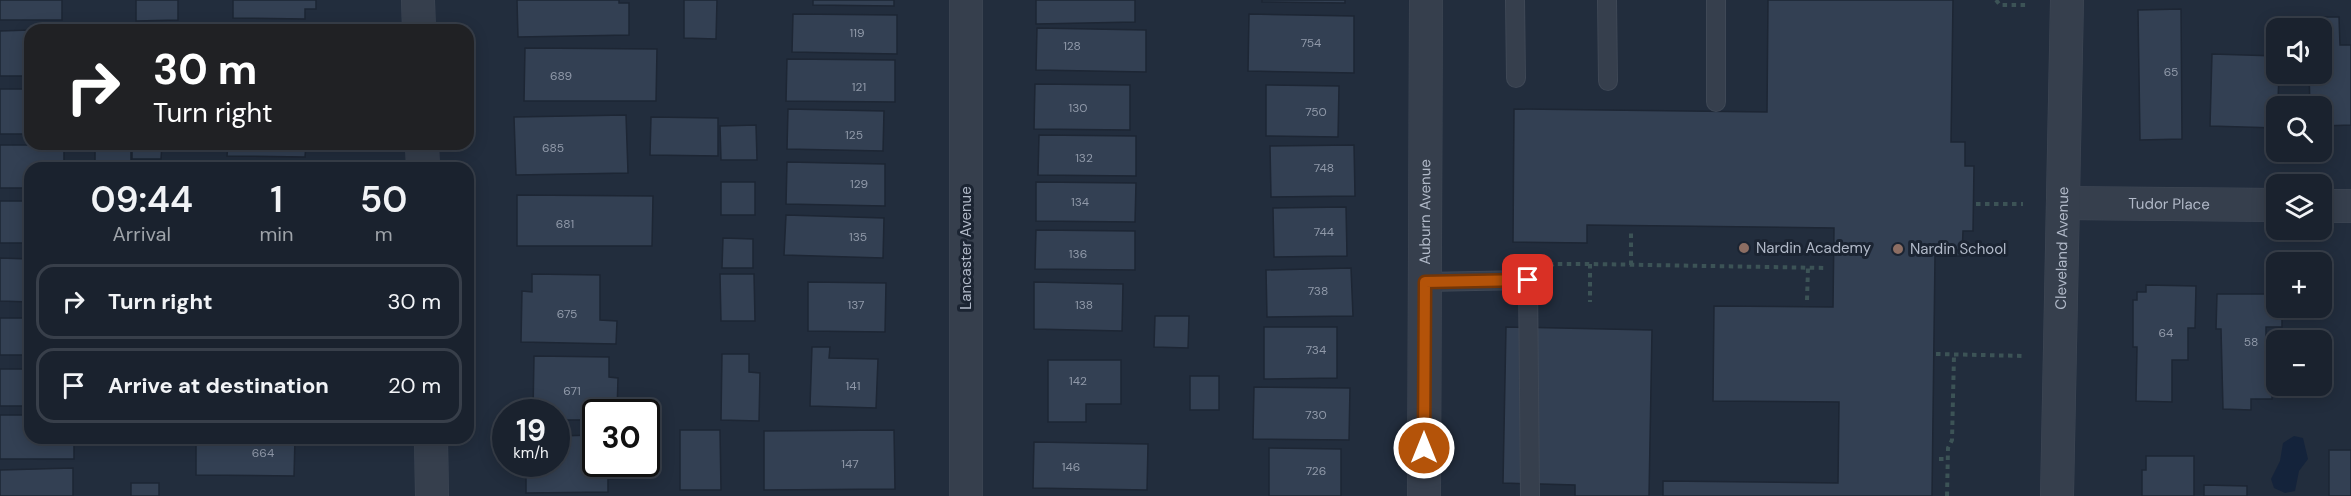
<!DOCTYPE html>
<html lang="en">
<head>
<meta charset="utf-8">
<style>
	:root { --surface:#1a222e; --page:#272f3a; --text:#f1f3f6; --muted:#9fa4aa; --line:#383f4a }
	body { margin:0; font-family:"DM Sans",sans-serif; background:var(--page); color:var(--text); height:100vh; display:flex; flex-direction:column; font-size:22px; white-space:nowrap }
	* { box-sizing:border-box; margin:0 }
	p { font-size:20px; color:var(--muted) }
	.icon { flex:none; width:33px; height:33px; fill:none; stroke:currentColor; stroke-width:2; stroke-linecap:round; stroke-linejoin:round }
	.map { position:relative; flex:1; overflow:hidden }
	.side { position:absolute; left:24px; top:162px; width:450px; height:282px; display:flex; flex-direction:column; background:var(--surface); border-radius:18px; box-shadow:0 3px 15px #0003,0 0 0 2px var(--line) }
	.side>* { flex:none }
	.banner { position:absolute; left:24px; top:24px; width:450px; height:126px; border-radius:18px; box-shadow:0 3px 15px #0003,0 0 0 2px var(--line); background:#202124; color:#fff; overflow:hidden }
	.controls { position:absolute; left:2266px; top:18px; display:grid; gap:12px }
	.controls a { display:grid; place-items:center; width:66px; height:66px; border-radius:12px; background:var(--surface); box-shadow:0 3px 15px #0003,0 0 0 2px var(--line); font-size:30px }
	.speed { position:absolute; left:492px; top:399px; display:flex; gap:12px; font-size:30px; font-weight:700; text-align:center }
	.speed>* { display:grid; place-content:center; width:78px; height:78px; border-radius:50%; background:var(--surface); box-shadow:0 3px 15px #0003,0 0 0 2px var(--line); line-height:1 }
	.speed small { font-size:15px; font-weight:400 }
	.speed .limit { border:3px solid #111; border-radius:9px; background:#fff; color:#111 }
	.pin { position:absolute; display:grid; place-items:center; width:51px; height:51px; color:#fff; margin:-26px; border-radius:12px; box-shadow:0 3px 9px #0006 }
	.me { position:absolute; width:66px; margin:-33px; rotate:0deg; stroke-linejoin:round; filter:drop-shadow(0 0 4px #0008) }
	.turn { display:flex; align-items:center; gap:21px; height:126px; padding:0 30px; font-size:27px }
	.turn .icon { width:78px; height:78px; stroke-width:2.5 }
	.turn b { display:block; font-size:42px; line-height:51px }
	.eta { display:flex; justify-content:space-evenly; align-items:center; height:102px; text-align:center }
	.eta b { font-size:36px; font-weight:600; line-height:42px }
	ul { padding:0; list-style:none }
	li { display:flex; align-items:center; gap:18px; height:75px; margin:0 12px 9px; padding:0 18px; border:3px solid var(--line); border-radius:18px }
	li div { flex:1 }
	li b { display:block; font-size:22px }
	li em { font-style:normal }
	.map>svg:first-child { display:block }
</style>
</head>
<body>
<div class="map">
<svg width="2351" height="496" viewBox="0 0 2351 496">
	<rect width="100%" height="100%" fill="#222d3d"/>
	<path fill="#14233b" d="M2294,436L2303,438L2308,459L2299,471L2295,491L2285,493L2274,488L2271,479L2280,461L2283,443Z"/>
	<path fill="#334053" stroke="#1d2634" stroke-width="1.5" d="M0,0H62V20H0Z
		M136,0H178V20L136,21Z
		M233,0H316V9H305V19L233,18Z
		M517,0H619V3H629V35L518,37Z
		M684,0H717L716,39L684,38Z
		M813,0H894V6L813,5Z
		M1036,0H1135V22L1036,24Z
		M1262,0H1345V3L1262,2Z
		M1768,0H1953L1951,142H1965V166H1974L1973,231H1963L1962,256H1935L1932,496H1663V481L1838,483L1839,402L1713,401L1714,306L1833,307L1834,228L1587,225V243L1513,242L1514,109L1767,112Z
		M2181,9L2182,139L2140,140L2138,10Z
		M793,14L897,15V54L792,52Z
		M1249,14L1354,16V73L1248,71Z
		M2308,17H2339L2340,45H2351V125L2322,126V106H2310L2309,74H2322V28H2308Z
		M133,24H166V30H132Z
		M1037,28L1146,30V72L1036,70Z
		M30,30V76H0V31Z
		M525,48L657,49L656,101H524Z
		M2212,54L2277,56V74H2279L2277,128L2210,126Z
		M787,59L895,60V102L786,101Z
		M1035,84L1130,85V130L1034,129Z
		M1266,85L1339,86L1338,137L1266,136Z
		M0,89H30V134H0Z
		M788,109L884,111L883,151L787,149Z
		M626,115L628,173L516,175L514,117Z
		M651,117L718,118V156L650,155Z
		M756,125L757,160H721L720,126Z
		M1039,135L1136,136V176L1038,175Z
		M95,144H131V168H95Z
		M132,144H162L161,159H132Z
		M228,144H306L305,157L227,156Z
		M0,145H64V163H79V168H30V188H0Z
		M1354,145L1355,196L1271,197L1270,146Z
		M132,161H170V168H132Z
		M787,162L885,164V206L786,204Z
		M721,182H755V215H721Z
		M1036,182L1136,183L1135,222L1036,221Z
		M517,195L653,196L652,246H517Z
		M0,201H30V243H0Z
		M1346,207L1347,256L1274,257L1273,208Z
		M786,215L884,218L883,258L784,255Z
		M1036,230L1135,231V270L1035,269Z
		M723,238L753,239V268H722Z
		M0,258L30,259V302L0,301Z
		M1351,268L1353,316L1267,317L1266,270Z
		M532,274L600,275V320L617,321L616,344L521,342L522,291L532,292Z
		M720,274H754L755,321H721Z
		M808,282L886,283L885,332L808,331Z
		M1034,282L1123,284L1122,331L1034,329Z
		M2146,285L2196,286L2195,328H2188V360H2172V402L2136,401L2137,347H2133V300H2137V292H2146Z
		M2217,294H2277V308H2282V327H2266V354H2273L2272,399H2251V410L2223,409L2221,329H2216Z
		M1155,316H1189L1188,348L1154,347Z
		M0,318H30V355H0Z
		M1264,327H1337V378L1264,379Z
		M1506,327L1652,330L1649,496H1575V485L1503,483Z
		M812,347H830L829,358L878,359L876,408L810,406Z
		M722,354H749V372L760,373L759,421L721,420Z
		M534,356L609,357V377L618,378L617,412H596V420H556V412H533Z
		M1048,360H1121V404H1086V422H1048Z
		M0,369H30V406H0Z
		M1190,376H1219V410H1190Z
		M1254,387L1350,388L1349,440L1253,439Z
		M0,415H30V438H74V459H0Z
		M680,430H720L721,490H680Z
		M894,430L895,489L764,490V431Z
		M596,435V464H633V478L608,479V492L526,493V464H556V436Z
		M196,438H295L294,476L196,475Z
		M1034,442L1148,444L1147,490L1033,488Z
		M1269,448L1341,449V496H1269Z
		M2329,450H2351V496H2329Z
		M2146,456H2194V496H2142V470H2146Z
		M73,468V496H0V470Z
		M131,483H159V496H131Z
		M2204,485L2247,486V496H2204Z"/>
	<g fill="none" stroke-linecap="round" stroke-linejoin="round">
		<defs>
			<path id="service" d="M1515,0L1516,78
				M1607,0L1608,81
				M1716,0V102
				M1425,282L1528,280L1530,496"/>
			<g id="minor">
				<path d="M418,0L419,30"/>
				<path d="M966,0V496"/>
				<path d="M422,144L423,168"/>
				<path id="s1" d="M2063,203L2277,205"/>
				<path d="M2322,206H2351"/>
				<path d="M431,438L432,496"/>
				<path id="s2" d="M1424,496L1426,0"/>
				<path id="s3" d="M2057,496L2067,0"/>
			</g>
		</defs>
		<use href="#service" stroke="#3f4856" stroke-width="20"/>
		<use href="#minor" stroke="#3f4856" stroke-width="34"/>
		<path stroke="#3c5356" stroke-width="4" stroke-dasharray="4.5 4.5" stroke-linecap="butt" d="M1996,0L2000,5H2026
			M1976,204H2023
			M1590,264V302
			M1631,265V229
			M1550,267L1553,264H1590L1827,268
			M1807,300L1808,268
			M1936,354L2026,356
			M1939,459H1948
			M1947,496L1948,448L1952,440L1954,355"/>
		<use href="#service" stroke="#363f4d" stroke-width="18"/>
		<use href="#minor" stroke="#363f4d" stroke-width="33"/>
	</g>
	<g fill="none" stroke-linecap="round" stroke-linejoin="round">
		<defs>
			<path id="route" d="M1424,448L1425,282L1528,280"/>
		</defs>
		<use href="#route" stroke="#753606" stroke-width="15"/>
		<use href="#route" stroke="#b45309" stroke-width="10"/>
	</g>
	<g fill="#8d6e63" stroke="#1b2432" stroke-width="2">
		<circle cx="1744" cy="248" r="6"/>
		<circle cx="1898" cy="249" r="6"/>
	</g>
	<g text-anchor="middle" stroke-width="6" stroke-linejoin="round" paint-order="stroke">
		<g font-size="12" fill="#9099a9">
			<text x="857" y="37">119</text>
			<text x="1311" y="47">754</text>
			<text x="1072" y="50">128</text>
			<text x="2171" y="76">65</text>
			<text x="561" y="80">689</text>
			<text x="859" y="91">121</text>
			<text x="1078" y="112">130</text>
			<text x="1316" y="116">750</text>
			<text x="854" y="139">125</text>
			<text x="553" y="152">685</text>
			<text x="1084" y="162">132</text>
			<text x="1324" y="172">748</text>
			<text x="859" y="188">129</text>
			<text x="1080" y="206">134</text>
			<text x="565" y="228">681</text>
			<text x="1324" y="236">744</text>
			<text x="858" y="241">135</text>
			<text x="1078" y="258">136</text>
			<text x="1318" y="295">738</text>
			<text x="856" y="309">137</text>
			<text x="1084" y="309">138</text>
			<text x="567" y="318">675</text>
			<text x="2166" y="337">64</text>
			<text x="2251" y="346">58</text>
			<text x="1316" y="354">734</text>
			<text x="1078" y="385">142</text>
			<text x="853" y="390">141</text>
			<text x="572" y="395">671</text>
			<text x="1316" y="419">730</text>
			<text x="263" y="457">664</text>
			<text x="850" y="468">147</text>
			<text x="1071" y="471">146</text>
			<text x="1316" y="475">726</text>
		</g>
		<g font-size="15" fill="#b1b9c8" stroke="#1b2432">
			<text dy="5" stroke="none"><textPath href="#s1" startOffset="106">Tudor Place</textPath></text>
			<text dy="5" stroke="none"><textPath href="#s2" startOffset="284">Auburn Avenue</textPath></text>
			<text transform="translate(966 248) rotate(-90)" y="5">Lancaster Avenue</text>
			<text dy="5" stroke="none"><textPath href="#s3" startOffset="248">Cleveland Avenue</textPath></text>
		</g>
		<g font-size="15" fill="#b1b9c8" stroke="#1b2432" text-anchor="start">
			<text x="1756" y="253">Nardin Academy</text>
			<text x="1910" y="254">Nardin School</text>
		</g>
	</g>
</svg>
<div class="controls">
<a><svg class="icon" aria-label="sound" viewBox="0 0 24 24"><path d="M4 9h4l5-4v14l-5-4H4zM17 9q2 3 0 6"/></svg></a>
<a><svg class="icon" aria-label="search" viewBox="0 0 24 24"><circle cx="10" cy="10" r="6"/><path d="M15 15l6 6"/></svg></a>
<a><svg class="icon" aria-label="layers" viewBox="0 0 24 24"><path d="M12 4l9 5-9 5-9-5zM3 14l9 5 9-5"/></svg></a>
<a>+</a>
<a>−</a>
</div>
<div class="speed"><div>19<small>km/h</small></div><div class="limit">30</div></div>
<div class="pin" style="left:1528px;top:280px;background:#d93025"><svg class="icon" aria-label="arrive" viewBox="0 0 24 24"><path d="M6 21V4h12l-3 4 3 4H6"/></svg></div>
<svg class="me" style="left:1424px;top:448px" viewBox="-20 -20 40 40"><circle r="17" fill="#b45309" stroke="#fff" stroke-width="3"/><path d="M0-11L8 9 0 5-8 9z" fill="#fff"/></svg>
<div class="banner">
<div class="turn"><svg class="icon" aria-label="right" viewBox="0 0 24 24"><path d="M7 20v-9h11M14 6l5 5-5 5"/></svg><div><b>30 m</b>Turn right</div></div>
</div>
<section class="side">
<div class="eta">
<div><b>09:44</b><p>Arrival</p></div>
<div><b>1</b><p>min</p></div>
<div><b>50</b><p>m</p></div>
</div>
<ul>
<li><svg class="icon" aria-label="right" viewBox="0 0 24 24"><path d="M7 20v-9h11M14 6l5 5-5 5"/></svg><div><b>Turn right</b></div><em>30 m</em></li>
<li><svg class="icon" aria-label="arrive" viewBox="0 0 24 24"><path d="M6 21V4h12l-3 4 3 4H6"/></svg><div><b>Arrive at destination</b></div><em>20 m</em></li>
</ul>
</section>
</div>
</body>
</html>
